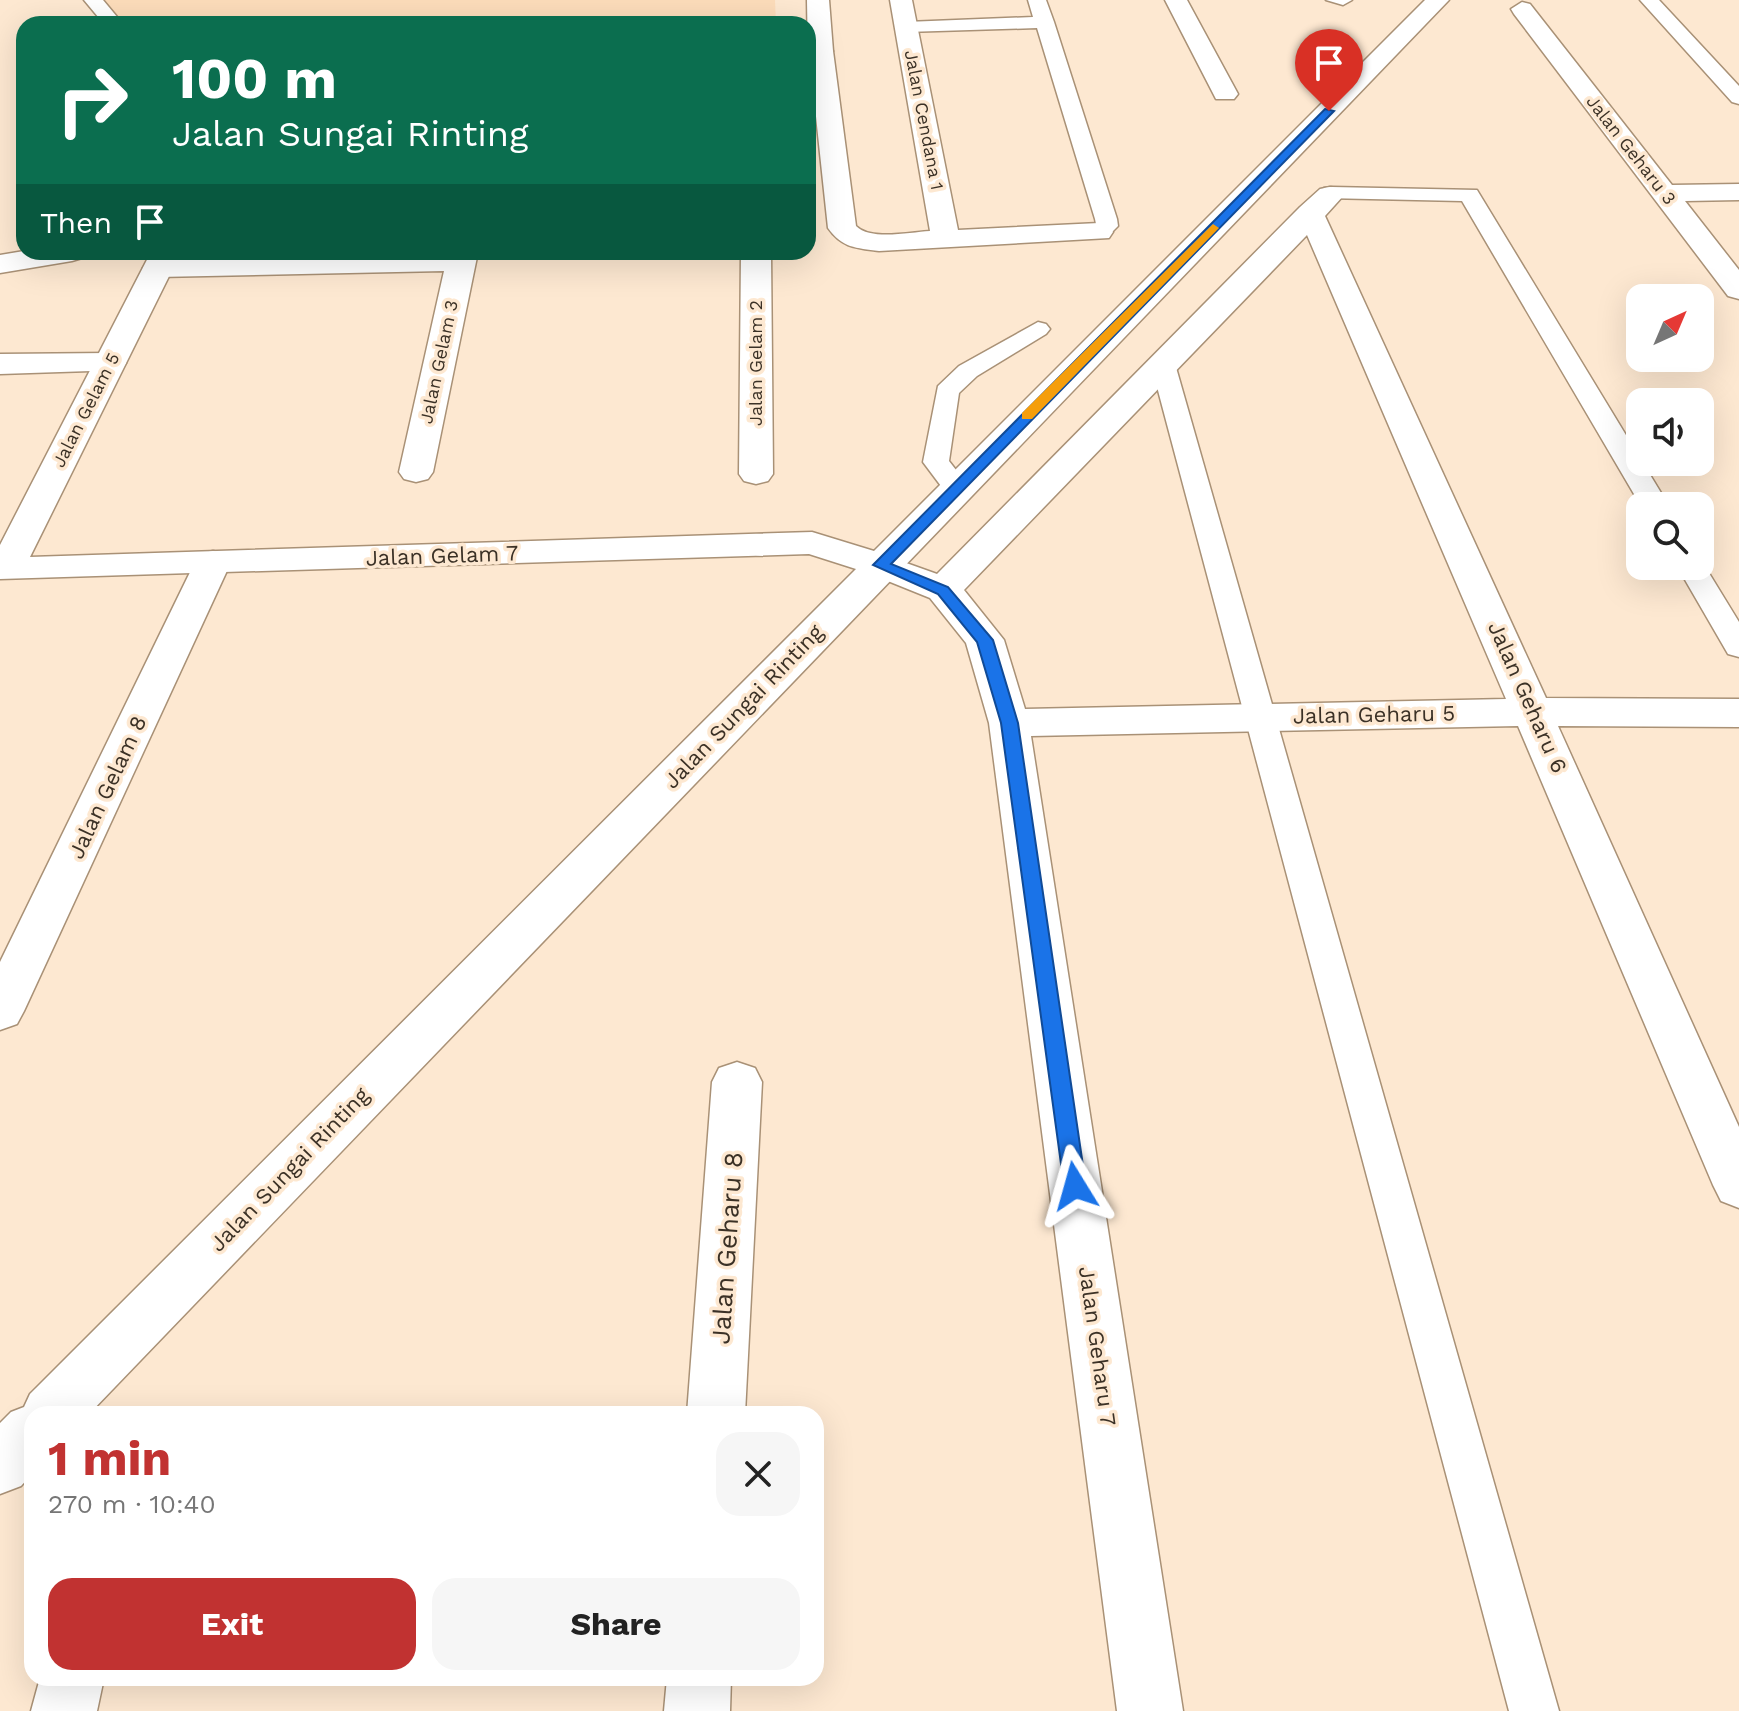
<!DOCTYPE html>
<html lang="en">
<head>
<meta charset="utf-8">
<style>
	:root { --surface:#fff; --page:#f6f6f6; --text:#222; --muted:#767676; --accent:#c13231 }
	body { margin:0; font-family:"Work Sans",sans-serif; background:var(--page); color:var(--text); height:100vh; display:flex; flex-direction:column; font-size:30px; white-space:nowrap }
	* { box-sizing:border-box; margin:0 }
	p { font-size:26px; color:var(--muted) }
	.icon { flex:none; width:44px; height:44px; fill:none; stroke:currentColor; stroke-width:2; stroke-linecap:round; stroke-linejoin:round }
	.map { position:relative; flex:1; overflow:hidden }
	.sheet { position:absolute; left:24px; top:1406px; width:800px; height:280px; display:flex; flex-direction:column; background:var(--surface); border-radius:24px; box-shadow:0 8px 32px #0002 }
	.sheet>* { flex:none }
	.banner { position:absolute; left:16px; top:16px; width:800px; height:244px; border-radius:24px; box-shadow:0 8px 32px #0002; background:#0b6e4f; color:#fff; overflow:hidden }
	.needle { width:52px; rotate:44deg }
	.controls { position:absolute; left:1626px; top:284px; display:grid; gap:16px }
	.controls a { display:grid; place-items:center; width:88px; height:88px; border-radius:16px; background:var(--surface); box-shadow:0 8px 32px #0002; font-size:40px }
	.pin { position:absolute; display:grid; place-items:center; width:68px; height:68px; color:#fff; margin:-82px -34px; border-radius:50% 50% 50% 0; rotate:-45deg; box-shadow:0 0 8px #0007 }
	.pin .icon { rotate:45deg }
	.me { position:absolute; width:88px; margin:-44px; rotate:352deg; stroke-linejoin:round; filter:drop-shadow(0 0 6px #0008) }
	.turn { display:flex; align-items:center; gap:28px; height:168px; padding:0 24px; font-size:36px }
	.turn .icon { width:104px; height:104px; stroke-width:2.5 }
	.turn b { display:block; font-size:56px; line-height:68px }
	.then { display:flex; align-items:center; height:76px; padding:0 24px; background:#0003; gap:16px; font-size:30px }
	.round { display:grid; place-items:center; flex:none; width:84px; height:84px; border-radius:24px; background:var(--page) }
	.overview { display:flex; align-items:center; justify-content:space-between; height:136px; padding:0 24px }
	h1 { font-size:48px; font-weight:700; line-height:60px; color:var(--accent) }
	.primary-button { display:flex; gap:16px; margin-top:auto; padding:16px 24px }
	.primary-button a { flex:1; height:92px; border-radius:24px; background:var(--accent); color:#fff; font-size:32px; font-weight:700; line-height:92px; text-align:center }
	.primary-button a+a { background:var(--page); color:var(--text) }
	.map>svg:first-child { display:block }
</style>
</head>
<body>
<div class="map">
<svg width="1739" height="1711" viewBox="0 0 1739 1711">
	<rect width="100%" height="100%" fill="#fde8d1"/>
	<path fill="#fcdcba" d="M101,0H775L776,24H119Z"/>
	<g fill="none" stroke-linecap="round" stroke-linejoin="round">
		<defs>
			<path id="service" d="M84,0H103L123,24H104Z
				M1028,0H1046L1054,22L1117,219L1118,226L1107,237H1091L1088,232L1096,224L1095,219L1037,28L906,32L897,27L906,22L1033,17Z
				M1326,0H1352L1343,5Z
				M1640,0H1659L1739,86V104L1732,102Z
				M1332,187L1477,190L1669,506H1641L1462,201L1324,198L1321,193L1324,188Z
				M1038,322L1046,324L1050,329L1046,334L977,376L959,393L949,461L970,488L967,494H947L923,462L938,386L959,366Z
				M1163,357L1175,364L1559,1711H1509L1151,364Z
				M1701,560L1739,622V657L1728,654L1677,566H1700Z"/>
			<path id="minor" d="M890,0H912L958,230L1099,223L1109,226L1113,232L1109,238L879,251C856,248 842,248 828,228L809,51L821,44L833,51L856,226C871,241 910,232 930,231Z
				M1165,0H1187L1238,94L1234,99H1216Z
				M1522,2L1530,4L1672,185L1739,184V200L1685,201L1739,270V299L1728,296L1514,14L1511,9Z
				M1330,187L1340,189L1344,195L1325,216L1546,698L1739,699V727L1558,726L1739,1127V1208L1721,1201L1713,1185L1518,726L1031,736L1183,1711H1117L989,723L966,643L930,598L868,573L863,565L868,557L881,554L937,574L1300,207L1320,189ZM1307,235L1506,699L1025,709L1004,640L964,590Z
				M24,251V252H87L82,258L72,261L0,273V255Z
				M478,252L433,472L428,479L416,482L404,479L399,472L444,271L158,277L148,274L143,268L148,262L158,259Z
				M741,252H771L773,474L768,481L756,484L744,481L739,474Z
				M110,353L121,356L126,363L121,370L0,374V354Z
				M213,551L226,554L231,562L24,1011L17,1024L0,1030V962L195,562L200,554Z
				M737,1062L755,1068L762,1082L745,1414H687L712,1082L719,1068Z
				M40,1678H104L97,1711H31Z
				M667,1678H731L730,1711H664Z"/>
			<path id="tertiary" d="M807,0H829L833,51L829,56L808,59Z
				M1425,0H1449L89,1414H32V1474L21,1486L0,1494V1423L11,1412L24,1407L30,1394L856,569L809,554L0,579V545L151,252H181L30,557L812,532L874,551Z"/>
		</defs>
		<use href="#service" stroke="#a99176" stroke-width="3"/>
		<use href="#minor" stroke="#a99176" stroke-width="3"/>
		<use href="#tertiary" stroke="#a99176" stroke-width="3"/>
		<use href="#service" fill="#fff" fill-rule="evenodd"/>
		<use href="#minor" fill="#fff" fill-rule="evenodd"/>
		<use href="#tertiary" fill="#fff" fill-rule="evenodd"/>
	</g>
	<path fill="#1a73e8" stroke="#114b97" stroke-width="2" d="M1325,109L1334,111L891,564L948,587L993,640L1018,723L1086,1186L1083,1193H1068L1064,1186L1001,723L977,642L938,594L873,565Z"/>
	<path fill="#f59e0b" d="M1213,224L1219,228L1217,230L1032,419H1022V413Z"/>
	<g text-anchor="middle" stroke-width="7" stroke-linejoin="round" paint-order="stroke">
		<g font-size="18" fill="#3b3126" stroke="#fde8d1">
			<text transform="translate(924 120) rotate(79)" y="6">Jalan Cendana 1</text>
			<text transform="translate(1631 150) rotate(52)" y="6">Jalan Geharu 3</text>
			<text transform="translate(439 362) rotate(-78)" y="6">Jalan Gelam 3</text>
			<text transform="translate(756 363) rotate(-90)" y="6">Jalan Gelam 2</text>
			<text transform="translate(86 410) rotate(-63)" y="6">Jalan Gelam 5</text>
		</g>
		<g font-size="22" fill="#3b3126" stroke="#fde8d1">
			<text transform="translate(442 555) rotate(-2)" y="8">Jalan Gelam 7</text>
			<text transform="translate(1528 697) rotate(66)" y="8">Jalan Geharu 6</text>
			<text transform="translate(743 706) rotate(-46)" y="8">Jalan Sungai Rinting</text>
			<text transform="translate(1374 714) rotate(-1)" y="8">Jalan Geharu 5</text>
			<text transform="translate(107 787) rotate(-65)" y="8">Jalan Gelam 8</text>
			<text transform="translate(289 1169) rotate(-46)" y="8">Jalan Sungai Rinting</text>
			<text transform="translate(1098 1346) rotate(82)" y="8">Jalan Geharu 7</text>
		</g>
		<g font-size="26" fill="#3b3126" stroke="#fde8d1">
			<text transform="translate(727 1248) rotate(-86)" y="9">Jalan Geharu 8</text>
		</g>
	</g>
</svg>
<div class="controls">
<a><svg class="needle" viewBox="-14 -14 28 28"><path d="M0-13l5 13h-10z" fill="#e53935"/><path d="M0 13l5-13h-10z" fill="#767676"/></svg></a>
<a><svg class="icon" aria-label="sound" viewBox="0 0 24 24"><path d="M4 9h4l5-4v14l-5-4H4zM17 9q2 3 0 6"/></svg></a>
<a><svg class="icon" aria-label="search" viewBox="0 0 24 24"><circle cx="10" cy="10" r="6"/><path d="M15 15l6 6"/></svg></a>
</div>
<div class="pin" style="left:1329px;top:111px;background:#d93025"><svg class="icon" aria-label="arrive" viewBox="0 0 24 24"><path d="M6 21V4h12l-3 4 3 4H6"/></svg></div>
<svg class="me" style="left:1075px;top:1186px" viewBox="-20 -20 40 40"><path d="M0-17L14 15 0 8-14 15z" fill="#1a73e8" stroke="#fff" stroke-width="4"/></svg>
<div class="banner">
<div class="turn"><svg class="icon" aria-label="right" viewBox="0 0 24 24"><path d="M7 20v-9h11M14 6l5 5-5 5"/></svg><div><b>100 m</b>Jalan Sungai Rinting</div></div>
<div class="then">Then<svg class="icon" aria-label="arrive" viewBox="0 0 24 24"><path d="M6 21V4h12l-3 4 3 4H6"/></svg></div>
</div>
<section class="sheet">
<div class="overview"><div><h1>1 min</h1><p>270 m · 10:40</p></div><a class="round"><svg class="icon" aria-label="close" viewBox="0 0 24 24"><path d="M6 6l12 12M18 6L6 18"/></svg></a></div>
<div class="primary-button"><a>Exit</a><a>Share</a></div>
</section>
</div>
</body>
</html>
